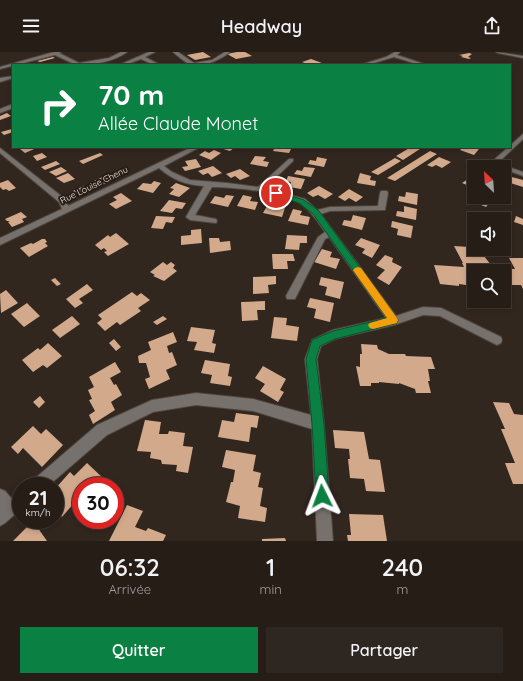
<!DOCTYPE html>
<html lang="fr">
<head>
<meta charset="utf-8">
<style>
	:root { --surface:#261d17; --page:#2e2620; --text:#f1f3f6; --muted:#a4a2a1; --line:#423b36; --accent:#0b8043 }
	body { margin:0; font-family:Quicksand,sans-serif; background:var(--page); color:var(--text); height:100vh; display:flex; flex-direction:column; font-size:15px; white-space:nowrap }
	* { box-sizing:border-box; margin:0 }
	p { font-size:13px; color:var(--muted) }
	.icon { flex:none; width:22px; height:22px; fill:none; stroke:currentColor; stroke-width:2; stroke-linecap:round; stroke-linejoin:round }
	.map { position:relative; height:489px; overflow:hidden }
	.drawer { display:flex; flex-direction:column; background:var(--surface); flex:1 }
	.drawer>* { flex:none }
	.guide { position:absolute; left:12px; top:12px; width:499px; height:84px; border-radius:0px; box-shadow:0 2px 6px #0003,0 0 0 1px var(--line); background:#0b8043; color:#fff; overflow:hidden }
	.needle { width:26px; rotate:335deg }
	.buttons { position:absolute; left:467px; top:108px; display:grid; gap:8px }
	.buttons a { display:grid; place-items:center; width:44px; height:44px; border-radius:0px; background:var(--surface); box-shadow:0 2px 6px #0003,0 0 0 1px var(--line); font-size:20px }
	.speed { position:absolute; left:12px; top:425px; display:flex; gap:8px; font-size:20px; font-weight:700; text-align:center }
	.speed>* { display:grid; place-content:center; width:52px; height:52px; border-radius:50%; background:var(--surface); box-shadow:0 2px 6px #0003,0 0 0 1px var(--line); line-height:1 }
	.speed small { font-size:10px; font-weight:400 }
	.speed .limit { border:6px solid #d22; background:#fff; color:#111 }
	.pin { position:absolute; display:grid; place-items:center; width:34px; height:34px; color:#fff; margin:-17px; border:2px solid #fff; border-radius:50%; box-shadow:0 1px 4px #0007 }
	.me { position:absolute; width:44px; margin:-22px; rotate:357deg; stroke-linejoin:round; filter:drop-shadow(0 0 3px #0008) }
	.turn { display:flex; align-items:center; gap:14px; height:84px; padding:0 20px; font-size:18px }
	.turn .icon { width:52px; height:52px; stroke-width:2.5 }
	.turn b { display:block; font-size:28px; line-height:34px }
	.eta { display:flex; justify-content:space-evenly; align-items:center; height:68px; text-align:center }
	.eta b { font-size:24px; font-weight:600; line-height:28px }
	.primary-button { display:flex; gap:8px; margin-top:auto; padding:8px 20px }
	.primary-button a { flex:1; height:46px; border-radius:0px; background:var(--accent); color:#fff; font-size:16px; font-weight:600; line-height:46px; text-align:center }
	.primary-button a+a { background:var(--page); color:var(--text) }
	header { display:flex; justify-content:space-between; align-items:center; height:52px; padding:0 20px; background:var(--surface); font-size:18px; font-weight:600 }
	.map>svg:first-child { display:block }
</style>
</head>
<body>
<header><svg class="icon" aria-label="menu" viewBox="0 0 24 24"><path d="M4 6h16M4 12h16M4 18h16"/></svg>Headway<svg class="icon" aria-label="share" viewBox="0 0 24 24"><path d="M12 15V3M7 8l5-5 5 5M5 13v7h14v-7"/></svg></header>
<div class="map">
<svg width="523" height="489" viewBox="0 0 523 489">
	<rect width="100%" height="100%" fill="#32271f"/>
	<path fill="#d3a98c" d="M203,0L211,5L195,8L187,3Z
		M237,0H245L252,4L236,7L227,2Z
		M469,1L472,2L468,5L471,6L469,7L461,5L463,4L459,3Z
		M53,5L55,6L40,10L37,9Z
		M311,7L322,11L316,13H310L302,10Z
		M7,61L11,64L0,68V64Z
		M12,77L13,80L4,83L1,80Z
		M24,95H39L25,101L20,97Z
		M217,95H235L230,99Z
		M275,95H285V96L291,97L289,101L273,99Z
		M411,95H423L403,108L396,104Z
		M463,95H472L479,97L474,103L460,98Z
		M214,98L221,101L211,108L199,103L205,99L209,101Z
		M430,99L437,102L395,129L387,126Z
		M42,101L47,105L37,109L33,104Z
		M100,101L103,103L83,112L79,109Z
		M255,104L266,105L263,109L269,110L267,115L250,112Z
		M317,105L327,107L324,115L308,112L310,108L316,109Z
		M439,105L451,110L442,116L436,113L432,115L427,113Z
		M395,106L401,109L378,123L371,120Z
		M196,107L201,115L185,119L182,115L188,114L185,109Z
		M56,109L60,112L45,118L41,115Z
		M213,114L222,121L212,125L208,121L203,123L198,119Z
		M61,115L67,119L56,124L49,120Z
		M304,115L315,116L311,125L294,122L297,118L302,119Z
		M240,117L250,124L240,128L235,124L231,126L226,122Z
		M68,121L75,127L64,131L56,126Z
		M360,121L371,124L370,128L376,129L375,134L357,131Z
		M109,122L114,126L104,132L99,133L94,129Z
		M288,124L305,127L301,137L289,135L291,130L286,129Z
		M508,124L523,128V135L504,129Z
		M468,127L472,129L474,127V136L462,131Z
		M8,128L16,136L9,139L6,137L3,138L0,135V131Z
		M154,129L161,131L153,141L137,137L143,131L151,132Z
		M176,131L190,136L179,145L169,142L174,137L170,136Z
		M84,134L89,138L79,143L73,139Z
		M319,134L333,142L325,147L318,143L313,145L307,141Z
		M349,137L363,145L356,150L349,146L345,149L338,145Z
		M406,140L418,142L417,153L398,149L399,144L405,145Z
		M121,141L132,149L116,157L109,152L117,148L113,145Z
		M226,143L234,144L228,155L210,151L215,144L224,146Z
		M243,143L252,145L250,149L258,150L255,158L237,154Z
		M479,145H481L491,149L486,155L471,149L474,147L476,148Z
		M169,148L186,151L182,157L176,156L172,161L160,159Z
		M278,151L286,153L282,165L263,161L267,154L276,155Z
		M404,154L417,157L416,168L396,164L397,159L404,160Z
		M293,157L302,159L300,163L310,165L308,173L288,169Z
		M21,160L27,165L22,167L24,170L12,175L8,170L10,169H7L5,167Z
		M353,163L366,166L362,178L342,173L344,168L351,169Z
		M156,164L175,165L172,171L166,170L163,177L151,176Z
		M516,164L523,167V173L514,170Z
		M392,169L413,174L411,186L397,183L398,177L391,175Z
		M201,177L202,191L181,193V184L191,183V178Z
		M116,181L129,192L108,204L104,200L107,199L104,196L101,198L95,193L108,183L110,185Z
		M287,183L307,184V191H300L299,198L285,197Z
		M209,186H219L220,190L230,189L231,198L210,201Z
		M361,186L380,193L372,206L362,201L365,197L355,193Z
		M42,187H45L47,190L45,191L48,194L29,205L20,196L31,191L33,192Z
		M454,194L470,195L474,197H479L481,204H484L491,213H489L490,216L515,217L509,206H523V237L521,233H504V219H474V233L473,231L466,233L459,232V234L440,232L434,213L464,215L462,211H463Z
		M322,197L332,200L330,205L340,207L336,217L314,210Z
		M272,202H293L295,209H287L288,217H273Z
		M385,203L393,206L392,210L402,215L389,233L377,226L385,218L376,213Z
		M163,210L167,213L171,210L175,213L173,216L177,219L164,229L153,224L155,223L150,220Z
		M276,224V232L268,233L269,241L253,242V225Z
		M321,225L344,230L340,247L325,243L327,235L319,233Z
		M55,226L61,232L57,234L51,228Z
		M87,232L93,238L79,247L83,251L75,256L66,247Z
		M6,238L18,251L1,261L0,242Z
		M132,240L137,244L141,241L150,248L138,256L141,259L120,273L117,270L105,279L97,271L102,267L98,263Z
		M504,245H507L510,253L485,255L482,249H504Z
		M310,246L334,251L330,270L314,266L316,257L307,255Z
		M265,249V258H257L258,268L242,269L241,250Z
		M27,251L40,264L24,275L11,262Z
		M72,264L80,272L60,286L52,278Z
		M163,264L167,267L157,273L153,270Z
		M274,265L287,266L286,273L299,275L297,289L271,286Z
		M191,275L215,278L212,291L216,292L214,301L194,298L197,290L187,289Z
		M173,280L177,290L167,294L169,301L172,300L177,313L166,318L170,327L149,337L145,327L150,325L146,311H139L138,304L151,298L148,290Z
		M114,287L121,295L116,299L109,291Z
		M48,291L62,304L47,316L43,313L33,320L22,308L38,296L40,298Z
		M361,292L377,293L378,297L389,302H405L406,304L431,305L435,317H428L430,329H428L431,341H416L415,337L399,331V332L379,330V331H371V334H360L356,314L360,315V302H362Z
		M205,308L230,312L228,324L232,325L230,334L210,331L212,323L201,321Z
		M115,310L121,320L110,326L114,333L116,332L122,343L111,350L115,358L93,372L89,363L95,359L89,348L92,347L88,338L94,335L89,325Z
		M263,314L286,327L280,338L284,340L278,350L260,339L265,332L255,326Z
		M40,344L45,350L39,356L33,350Z
		M493,350L509,351L514,362L523,363V432H513L505,411H515L501,377H505Z
		M236,361L259,364L257,376L251,375L249,390L218,385L222,368L234,370Z
		M145,368L161,370L159,382H168L169,379L185,381L183,394L193,395L188,421L176,419L177,413L162,412L161,408L150,406L151,400L137,399Z
		M33,374L41,382L46,377L63,393L42,415L23,396L18,402L11,395Z
		M333,378L364,380L369,407L380,408L385,440L366,439L364,427L350,426L348,407H350L349,397L335,396Z
		M226,398L256,403L253,419L261,421L258,435L263,436L260,454L267,456L265,470L238,466L240,454L226,450L231,430H233L235,418L222,415Z
		M87,411L104,427L98,434H81V443L62,465L55,457V437L70,420L74,424Z
		M127,453L143,459L135,475L146,479L148,476L166,483L163,489H109Z
		M349,462L383,463L387,489H348L347,483H351Z
		M33,469L47,489H13Z
		M285,486L286,489H262V487Z"/>
	<g fill="none" stroke-linecap="round" stroke-linejoin="round">
		<defs>
			<path id="minor" d="M54,0H61L59,1L79,11L109,6L121,0H127C112,11 90,13 72,13L74,12L55,3L0,17V15Z
				M149,0H155L145,5L160,13H154L141,7L125,13H119Z
				M173,0H178L194,11L212,8L225,0H230C222,7 202,16 192,13C185,11 178,4 173,0Z
				M395,0H400L397,3L427,13H420L394,5L367,13H360L386,5Z
				M496,0L523,4V6L498,1Z
				M13,24V26L0,30V26Z
				M13,52V56L0,61V57Z
				M523,82V87L502,107L503,113L523,120V124L504,117V115H497L495,107Z
				M192,95H200L164,114L172,120L190,128L227,131L258,135L289,107H293V109L265,136L305,147L317,158L330,155L378,154L380,141L381,139H387L388,141L385,158L330,159L321,162L396,264L423,255L441,256L501,285L502,288L501,291L497,293L440,264L423,263L394,273L335,287L321,294L317,307L324,372L333,489H317L312,377L253,359L196,353L153,360L107,383L48,434H30L32,429L97,373L152,348L196,341L253,347L311,363L305,307L312,288L333,278L386,266L329,185L325,187L295,247H287L286,244L318,185L325,180C318,170 311,159 301,152C285,140 233,135 212,135L195,163L216,167L217,169L216,171L190,168L186,165L204,134C186,133 173,128 159,116L0,193V186L62,157L59,150L0,101V96L65,147L68,154Z
				M0,437L5,439L11,446L21,440V457L5,471L0,474Z"/>
		</defs>
		<use href="#minor" stroke="#4f453d" stroke-width="2"/>
		<use href="#minor" fill="#77716d" fill-rule="evenodd"/>
	</g>
	<path fill="#0b8043" stroke="#07532c" d="M276,139L304,148L319,159L398,268L397,271L394,272L335,287L320,294L316,307L324,372L329,444L327,448L322,450L318,448L316,444L312,372L306,307L312,288L333,279L387,266L313,162L299,151L274,143L273,141Z"/>
	<path fill="#f59e0b" d="M358,215L361,216L397,266L398,268L397,271L373,277L370,276L368,273L370,271L387,266L355,221L353,218L355,216Z"/>
	<g text-anchor="middle" stroke-width="4" stroke-linejoin="round" paint-order="stroke">
		<g font-size="9" fill="#eae2dd" stroke="#281d16">
			<text transform="translate(94 133) rotate(-26)" y="3">Rue Louise Chenu</text>
		</g>
	</g>
</svg>
<div class="buttons">
<a><svg class="needle" viewBox="-14 -14 28 28"><path d="M0-13l5 13h-10z" fill="#e53935"/><path d="M0 13l5-13h-10z" fill="#a4a2a1"/></svg></a>
<a><svg class="icon" aria-label="sound" viewBox="0 0 24 24"><path d="M4 9h4l5-4v14l-5-4H4zM17 9q2 3 0 6"/></svg></a>
<a><svg class="icon" aria-label="search" viewBox="0 0 24 24"><circle cx="10" cy="10" r="6"/><path d="M15 15l6 6"/></svg></a>
</div>
<div class="speed"><div>21<small>km/h</small></div><div class="limit">30</div></div>
<div class="pin" style="left:276px;top:141px;background:#d93025"><svg class="icon" aria-label="arrive" viewBox="0 0 24 24"><path d="M6 21V4h12l-3 4 3 4H6"/></svg></div>
<svg class="me" style="left:322px;top:444px" viewBox="-20 -20 40 40"><path d="M0-17L14 15 0 8-14 15z" fill="#0b8043" stroke="#fff" stroke-width="4"/></svg>
<div class="guide">
<div class="turn"><svg class="icon" aria-label="right" viewBox="0 0 24 24"><path d="M7 20v-9h11M14 6l5 5-5 5"/></svg><div><b>70 m</b>Allée Claude Monet</div></div>
</div>
</div>
<section class="drawer">
<div class="eta">
<div><b>06:32</b><p>Arrivée</p></div>
<div><b>1</b><p>min</p></div>
<div><b>240</b><p>m</p></div>
</div>
<div class="primary-button"><a>Quitter</a><a>Partager</a></div>
</section>
</body>
</html>
